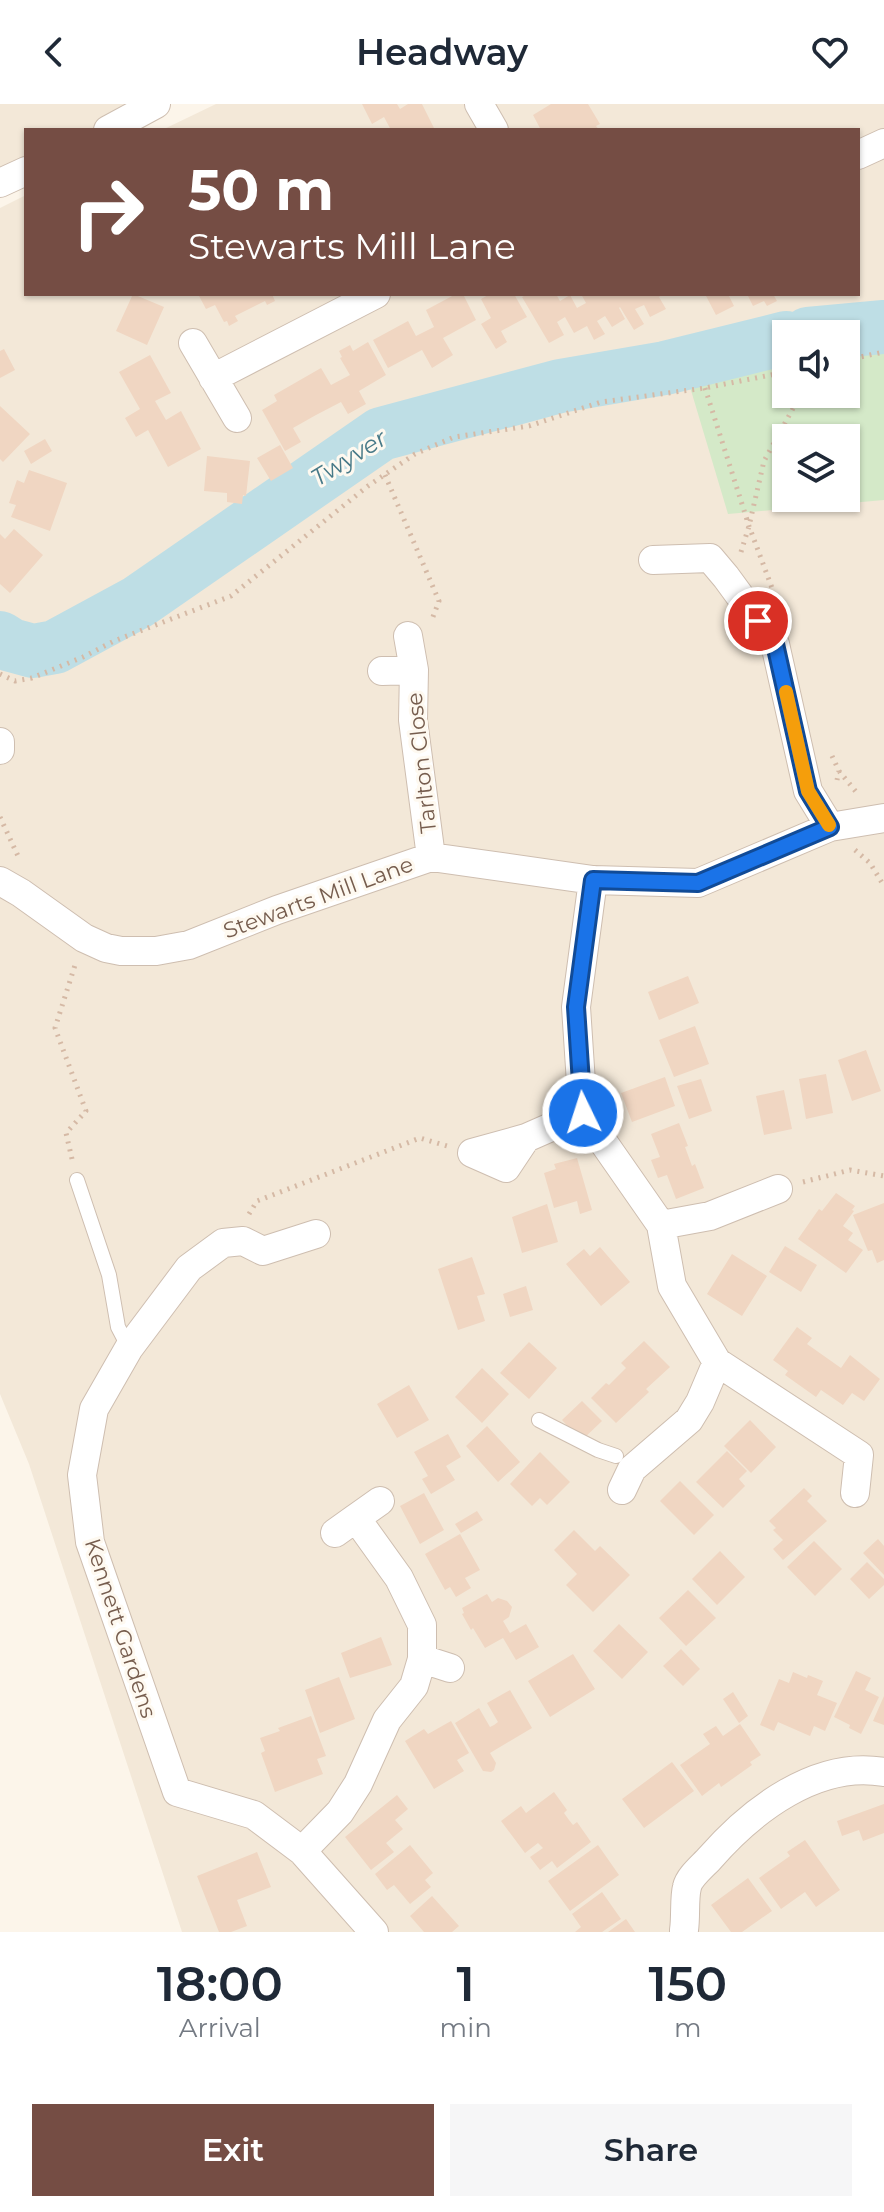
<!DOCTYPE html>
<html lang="en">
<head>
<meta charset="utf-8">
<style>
	:root { --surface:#fff; --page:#f6f6f7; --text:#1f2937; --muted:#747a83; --accent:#754d44 }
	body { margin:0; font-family:Montserrat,sans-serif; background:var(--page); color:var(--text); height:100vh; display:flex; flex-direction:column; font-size:30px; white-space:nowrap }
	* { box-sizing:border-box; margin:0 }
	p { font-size:26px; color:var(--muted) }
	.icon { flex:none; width:44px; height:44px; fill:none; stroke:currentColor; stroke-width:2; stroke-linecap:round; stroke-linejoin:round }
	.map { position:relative; height:1828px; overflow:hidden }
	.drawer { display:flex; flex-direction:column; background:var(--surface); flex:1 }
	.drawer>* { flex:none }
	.top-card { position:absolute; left:24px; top:24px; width:836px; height:168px; border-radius:0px; box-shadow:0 2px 6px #0004; background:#754d44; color:#fff; overflow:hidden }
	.fabs { position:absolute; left:772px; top:216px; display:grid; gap:16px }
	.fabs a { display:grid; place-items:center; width:88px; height:88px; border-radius:0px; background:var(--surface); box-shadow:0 2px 6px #0004; font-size:40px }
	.pin { position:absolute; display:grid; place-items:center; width:68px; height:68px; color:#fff; margin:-34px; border:4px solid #fff; border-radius:50%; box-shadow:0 2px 8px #0007 }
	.me { position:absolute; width:88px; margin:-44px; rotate:356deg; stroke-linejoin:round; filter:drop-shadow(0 0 6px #0008) }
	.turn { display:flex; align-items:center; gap:28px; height:168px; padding:0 32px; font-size:36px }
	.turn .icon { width:104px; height:104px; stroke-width:2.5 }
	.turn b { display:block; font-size:56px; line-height:68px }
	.eta { display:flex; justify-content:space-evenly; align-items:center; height:136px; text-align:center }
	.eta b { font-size:48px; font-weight:600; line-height:56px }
	.button { display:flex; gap:16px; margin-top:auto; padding:16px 32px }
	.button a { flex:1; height:92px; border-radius:0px; background:var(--accent); color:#fff; font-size:32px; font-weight:600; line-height:92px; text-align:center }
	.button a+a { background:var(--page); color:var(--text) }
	header { display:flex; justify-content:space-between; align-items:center; height:104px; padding:0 32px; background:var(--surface); font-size:36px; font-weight:600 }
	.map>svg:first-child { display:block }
</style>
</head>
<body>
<header><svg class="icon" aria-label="back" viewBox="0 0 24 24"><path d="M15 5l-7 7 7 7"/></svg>Headway<svg class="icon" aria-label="heart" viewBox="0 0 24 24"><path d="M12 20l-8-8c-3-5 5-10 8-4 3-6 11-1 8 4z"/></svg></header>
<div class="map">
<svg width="884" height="1828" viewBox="0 0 884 1828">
	<rect width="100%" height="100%" fill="#fcf5ea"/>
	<path fill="#f3e8d8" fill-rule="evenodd" d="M0,0H151L98,26H26V61L0,74Z
		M216,0H884V1828H182L29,1360L0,1290V104L26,91V190H858V26H162ZM786,230H846V290H786ZM786,334H846V394H786Z"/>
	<path fill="#d4e9c8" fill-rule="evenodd" d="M884,215V396L728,410L684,263L803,224ZM786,230H846V290H786ZM786,334H846V394H786Z"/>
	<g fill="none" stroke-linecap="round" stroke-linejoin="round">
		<path stroke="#bedee5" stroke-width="54" d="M808,230L884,223
			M0,534L11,541L33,547L55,543L138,498L381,330L560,282L665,264L786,234"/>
	</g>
	<path fill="#f0d6c2" d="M362,0H397L400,5L408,0H422L435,26H391L384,13L372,20Z
		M551,0H588L600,20L596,22L599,26H541L533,11Z
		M133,190L164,203L147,241L116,227Z
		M198,190H272L275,197L267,201L265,197L235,212L238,217L229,222L227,217L224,218L215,201L206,205Z
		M456,190H463L476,216L443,234L453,251L432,264L422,246L388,264L373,236L408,217L416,232L434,223L426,206Z
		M490,190H514L527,213L501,227L507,238L496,245L481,220L491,214L481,195Z
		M528,190H556L560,197L570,191L577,204L586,199L581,190H663L659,193L666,205L650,213L644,201L635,205L644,220L634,226L620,203L619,204L625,215L612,223L605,212L597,217L605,230L594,236L587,222L574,229L565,213L557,218L564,231L549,239L522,193Z
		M705,190H728L734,202L716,211Z
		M747,190H773L777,197L767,202L764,197L753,202Z
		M368,238L386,271L359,287L366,300L348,310L341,298L316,311L293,324L301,338L285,347L262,306L277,297L274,291L321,264L331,281L350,271L340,254L342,253L339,247L350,241L353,247Z
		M4,245L15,266L0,274V247Z
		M150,251L171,289L155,297L166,316L181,307L201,345L168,363L148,326L136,333L125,314L140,305L119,268Z
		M0,302L30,330L3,358L0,355Z
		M45,335L52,347L31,360L24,347Z
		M280,341L293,364L271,377L257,354Z
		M207,352L250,357L246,392L243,391L242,400L227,398V389L204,387Z
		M29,366L67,379L50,427L11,413L16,401L9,399L17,376L24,379Z
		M14,425L43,451L10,489L0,480V430L5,435Z
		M688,872L699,899L659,916L648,888Z
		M695,922L709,960L674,973L659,936Z
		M866,946L881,987L852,997L838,956Z
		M826,970L833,1009L806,1015L799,975Z
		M665,973L675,1002L632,1018L621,989Z
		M701,975L712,1007L689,1015L677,982Z
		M784,986L792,1025L764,1031L756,992Z
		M679,1019L688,1042L685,1043L692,1062L695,1060L704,1084L676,1095L667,1071L658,1074L651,1056L660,1053L651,1030Z
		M577,1054L592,1106L580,1110L577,1097L554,1104L544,1069L556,1065L554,1060Z
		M836,1089L855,1102L852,1106L854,1107L843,1122L853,1129L848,1136L863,1146L846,1169L798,1135L819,1105L822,1107Z
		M884,1099V1156L877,1159L872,1146L868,1147L853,1111Z
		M547,1100L558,1138L522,1149L512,1113Z
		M785,1142L817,1161L801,1188L769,1168Z
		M600,1143L630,1178L601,1202L566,1160L584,1145L590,1152Z
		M732,1150L767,1172L742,1212L707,1190Z
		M472,1153L485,1190L477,1192L485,1217L458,1226L438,1165Z
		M526,1182L533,1206L510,1213L503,1190Z
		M797,1223L812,1234L807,1240L841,1264L850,1251L880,1275L864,1297L852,1289L843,1301L821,1286L816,1293L785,1271L788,1267L773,1256Z
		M644,1237L670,1263L646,1285L649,1288L616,1319L591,1294L606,1279L609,1281L626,1264L621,1259Z
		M529,1238L557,1264L529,1295L500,1269Z
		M482,1264L509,1290L482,1319L455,1293Z
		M409,1281L429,1316L397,1334L377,1300Z
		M582,1297L602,1317L581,1337L562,1316Z
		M750,1316L776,1343L751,1369L724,1342Z
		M487,1322L520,1358L498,1378L466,1342Z
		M448,1330L461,1353L446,1362L455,1376L431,1390L422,1375L428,1372L414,1348Z
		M727,1347L747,1367L739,1375L745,1382L723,1404L696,1378Z
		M540,1348L570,1378L547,1401L540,1394L532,1402L510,1380Z
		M680,1377L714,1411L694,1431L660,1397Z
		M804,1384L812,1392L807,1397L827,1417L783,1456L773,1445L783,1436L773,1426L776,1424L769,1417Z
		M424,1389L444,1426L420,1440L400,1402Z
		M477,1407L483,1416L461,1429L455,1420Z
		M574,1426L595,1447L600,1442L630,1471L593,1508L566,1481L577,1470L554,1446Z
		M460,1430L480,1466L465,1474L471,1484L456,1493L450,1483L445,1486L425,1450Z
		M878,1435L884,1442V1471L863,1449Z
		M814,1437L842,1465L815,1492L787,1463Z
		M720,1447L745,1473L717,1501L692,1475Z
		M867,1458L884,1475V1481L869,1495L850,1475Z
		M688,1486L716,1514L686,1542L659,1514Z
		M487,1490L492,1498L498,1494L507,1497L512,1503L509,1513L503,1517L510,1529L526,1520L539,1543L516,1556L503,1534L485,1544L473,1524L471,1526L462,1510L464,1509L462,1504Z
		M619,1520L648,1548L622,1575L593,1547Z
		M381,1533L392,1561L350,1574L341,1549Z
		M681,1545L700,1565L683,1582L663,1562Z
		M573,1550L595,1585L550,1613L528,1577Z
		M856,1567L871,1574L865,1586L879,1593L861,1630L849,1624L850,1621L834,1613Z
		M793,1568L807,1574L808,1571L823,1577L817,1591L837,1599L825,1627L814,1622L810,1632L778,1618L774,1627L760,1621L779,1575L789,1579Z
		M339,1573L355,1615L320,1629L305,1586Z
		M510,1586L532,1624L490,1649L496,1659L494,1666L491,1668L483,1667L455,1619L479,1604L490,1623L494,1621L498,1618L487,1599Z
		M733,1588L748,1612L739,1619L723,1595Z
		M884,1592V1621L873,1617Z
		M311,1612L326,1652L317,1655L323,1670L275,1688L261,1649L265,1647L260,1634L280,1627L278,1624Z
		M451,1617L469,1649L457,1656L464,1667L434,1685L405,1637L424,1625L428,1630Z
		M740,1620L761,1651L750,1658L752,1661L721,1683L719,1679L702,1692L680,1661L710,1640L703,1630L716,1622L723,1632Z
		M672,1658L694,1687L644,1724L622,1695Z
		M554,1688L567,1706L564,1709L569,1716L573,1721L577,1718L591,1738L557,1764L552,1757L540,1766L530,1753L543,1744L538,1739L525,1749L501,1717L521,1702L526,1709Z
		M397,1691L408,1705L395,1716L403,1725L386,1739L394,1748L371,1766L345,1733Z
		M884,1700V1729L863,1737L859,1726L842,1732L837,1717Z
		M805,1736L840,1786L816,1803L805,1788L781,1805L759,1774L790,1752L787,1748Z
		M410,1741L433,1769L425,1776L431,1783L410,1800L394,1781L387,1786L375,1770Z
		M598,1741L619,1771L570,1807L548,1777Z
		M257,1748L271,1783L237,1796L247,1822L231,1828H219L197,1772Z
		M748,1774L772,1807L742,1828H731L711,1801Z
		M602,1788L621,1815L602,1828H575L581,1823L572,1810Z
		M432,1792L459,1822L452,1828H424L410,1812Z
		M626,1815L635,1828H608Z"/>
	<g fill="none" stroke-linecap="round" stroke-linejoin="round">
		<defs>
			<path id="service" d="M77,1076L109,1171L118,1223L129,1244
				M539,1316L598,1346L616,1352"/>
			<path id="minor" d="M479,0L494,26
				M108,26L156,0
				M858,51L884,39
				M0,79L26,67
				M193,239L237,314
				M213,274L376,190
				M653,456L710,454L726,473L775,540L808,687L830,723
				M408,532L414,566L413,616L431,753
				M382,567L414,566
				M0,638V646
				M593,776L576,903L583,1009L661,1121L672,1182L717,1258L859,1351L855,1389
				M0,777L21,789L84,834L106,844L121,847H156L189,841L277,806L431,753L593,776L698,779L830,723L884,714
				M526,1034L472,1049L506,1064L526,1034L583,1009
				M661,1121L710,1112L778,1085
				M316,1130L263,1147L243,1137L223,1139L189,1164L129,1244L94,1305L82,1371L90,1438L177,1688L254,1711L302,1747L374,1828
				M622,1386L632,1365L689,1316L700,1298L717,1258
				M335,1429L356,1414
				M422,1555L450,1564
				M302,1747L340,1708L358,1680L387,1616L414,1582L422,1555V1521L399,1474L356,1414L380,1397
				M684,1826C686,1813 684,1794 687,1783C689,1773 703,1762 710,1754C752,1706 817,1656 884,1668"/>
		</defs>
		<use href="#service" stroke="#cebeb0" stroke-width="16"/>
		<use href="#minor" stroke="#cebeb0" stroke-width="30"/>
		<path stroke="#d5b9a5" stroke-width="5" stroke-dasharray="2 6" stroke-linecap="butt" d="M846,256L884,248
			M705,284L749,422L772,484
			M385,371L439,497L431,518
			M741,448L749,422L764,357L801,290
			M0,570L15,577L32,574L83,553L114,537L231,492L368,382L415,350L454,333L529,322L601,298L705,284L786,268
			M832,652L839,667L837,676
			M839,667L857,689
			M0,713L18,752
			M855,746L870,759L884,782
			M72,1055L66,1029L86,1007L55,924L76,858
			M803,1078L850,1066L884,1072
			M249,1110L257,1097L420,1034L447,1042"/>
		<use href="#service" stroke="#fff" stroke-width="14"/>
		<use href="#minor" stroke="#fff" stroke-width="28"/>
	</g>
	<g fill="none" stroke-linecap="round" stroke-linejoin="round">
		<defs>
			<path id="route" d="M583,1009L576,903L593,776L698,779L830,723L808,687L775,540L758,517"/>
		</defs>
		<use href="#route" stroke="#114b97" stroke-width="20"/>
		<use href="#route" stroke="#1a73e8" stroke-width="14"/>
		<path stroke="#f59e0b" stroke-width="14" d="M786,588L808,687L829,721"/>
	</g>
	<g text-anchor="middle" stroke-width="6" stroke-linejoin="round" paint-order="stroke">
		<g font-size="22" fill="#765d4e" stroke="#fef9f0">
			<text transform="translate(421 659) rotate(-96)" y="8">Tarlton Close</text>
			<text transform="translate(318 793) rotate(-20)" y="8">Stewarts Mill Lane</text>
			<text transform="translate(121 1524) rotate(72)" y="8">Kennett Gardens</text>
		</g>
		<g font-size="24" font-style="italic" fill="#487a88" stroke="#fef9f0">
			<text transform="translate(349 354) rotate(-32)" y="8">Twyver</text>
		</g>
	</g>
</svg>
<div class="fabs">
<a><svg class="icon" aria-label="sound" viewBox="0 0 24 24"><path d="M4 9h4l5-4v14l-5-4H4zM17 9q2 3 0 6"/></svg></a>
<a><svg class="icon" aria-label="layers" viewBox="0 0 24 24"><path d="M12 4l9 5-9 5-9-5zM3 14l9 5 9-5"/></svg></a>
</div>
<div class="pin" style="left:758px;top:517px;background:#d93025"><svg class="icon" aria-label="arrive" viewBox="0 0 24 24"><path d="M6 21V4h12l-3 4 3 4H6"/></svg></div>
<svg class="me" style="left:583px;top:1009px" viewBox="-20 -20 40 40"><circle r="17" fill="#1a73e8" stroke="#fff" stroke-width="3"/><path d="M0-11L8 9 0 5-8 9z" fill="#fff"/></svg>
<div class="top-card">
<div class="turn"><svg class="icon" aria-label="right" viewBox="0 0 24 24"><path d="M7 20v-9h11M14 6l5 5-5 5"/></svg><div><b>50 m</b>Stewarts Mill Lane</div></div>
</div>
</div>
<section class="drawer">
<div class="eta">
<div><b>18:00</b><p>Arrival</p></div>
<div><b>1</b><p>min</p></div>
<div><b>150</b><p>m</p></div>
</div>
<div class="button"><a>Exit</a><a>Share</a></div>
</section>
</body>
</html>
